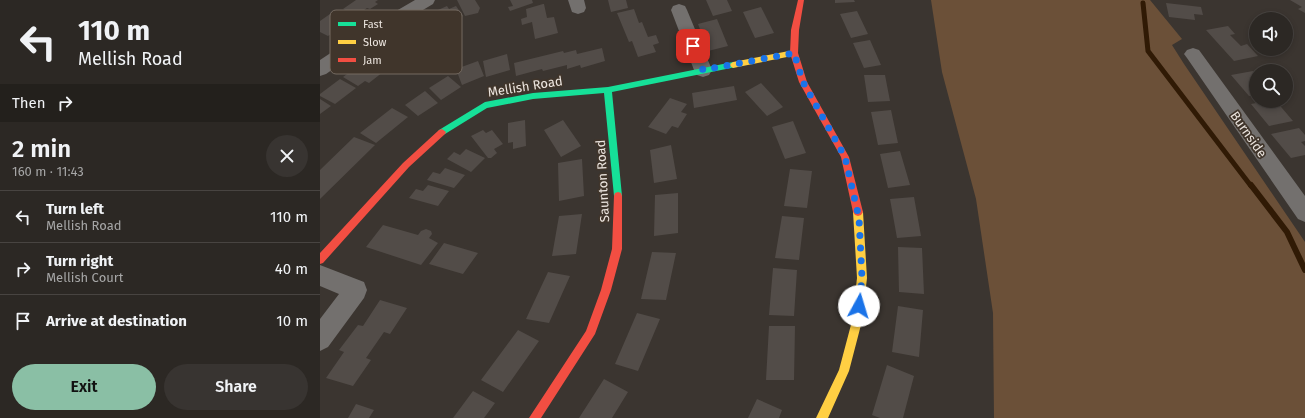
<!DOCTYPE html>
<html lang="en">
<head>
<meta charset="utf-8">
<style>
	:root { --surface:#2c2824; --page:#383431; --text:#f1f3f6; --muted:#a6a6a6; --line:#484441; --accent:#8abfa5 }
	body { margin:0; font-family:"Fira Sans",sans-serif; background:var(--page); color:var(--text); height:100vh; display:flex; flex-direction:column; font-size:15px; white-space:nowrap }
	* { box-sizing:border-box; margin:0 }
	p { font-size:13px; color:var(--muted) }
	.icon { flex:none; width:22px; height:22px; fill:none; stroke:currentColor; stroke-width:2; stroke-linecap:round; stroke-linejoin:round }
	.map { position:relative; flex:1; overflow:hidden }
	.panel { display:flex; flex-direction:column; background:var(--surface); width:320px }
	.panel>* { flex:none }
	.hud { background:#2c2824; color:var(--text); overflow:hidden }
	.fabs { position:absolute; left:929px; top:12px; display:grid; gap:8px }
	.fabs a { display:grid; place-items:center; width:44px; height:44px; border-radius:50%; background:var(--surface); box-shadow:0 2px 6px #0003,0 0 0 1px var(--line); font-size:20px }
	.pin { position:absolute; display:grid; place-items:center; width:34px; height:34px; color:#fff; margin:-17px; border-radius:8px; box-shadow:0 2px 6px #0006 }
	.me { position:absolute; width:44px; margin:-22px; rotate:6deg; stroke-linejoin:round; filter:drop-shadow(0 0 3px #0008) }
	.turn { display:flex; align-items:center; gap:14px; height:84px; padding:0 12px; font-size:18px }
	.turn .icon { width:52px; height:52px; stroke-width:2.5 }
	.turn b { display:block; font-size:28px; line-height:34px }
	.then { display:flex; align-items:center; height:38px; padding:0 12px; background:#0003; gap:8px; font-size:15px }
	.round { display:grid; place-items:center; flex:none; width:42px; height:42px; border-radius:21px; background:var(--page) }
	.overview { display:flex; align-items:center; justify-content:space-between; height:68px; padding:0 12px }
	h1 { font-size:24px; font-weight:600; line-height:30px }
	.button { display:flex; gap:8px; margin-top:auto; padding:8px 12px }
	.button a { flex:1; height:46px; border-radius:24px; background:var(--accent); color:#111; font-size:16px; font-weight:600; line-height:46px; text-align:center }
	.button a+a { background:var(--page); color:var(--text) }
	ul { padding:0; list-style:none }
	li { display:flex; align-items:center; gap:12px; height:52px; padding:0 12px; border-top:1px solid var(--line) }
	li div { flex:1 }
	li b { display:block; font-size:15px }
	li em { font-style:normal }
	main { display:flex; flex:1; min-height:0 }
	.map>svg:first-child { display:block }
</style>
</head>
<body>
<main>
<section class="panel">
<div class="hud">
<div class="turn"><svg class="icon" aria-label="left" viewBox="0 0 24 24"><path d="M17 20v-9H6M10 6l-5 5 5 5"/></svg><div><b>110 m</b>Mellish Road</div></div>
<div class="then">Then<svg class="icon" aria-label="right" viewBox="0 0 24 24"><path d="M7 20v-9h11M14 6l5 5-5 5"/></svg></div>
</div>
<div class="overview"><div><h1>2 min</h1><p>160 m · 11:43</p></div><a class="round"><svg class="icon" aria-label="close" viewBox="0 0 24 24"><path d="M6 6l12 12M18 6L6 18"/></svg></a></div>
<ul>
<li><svg class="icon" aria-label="left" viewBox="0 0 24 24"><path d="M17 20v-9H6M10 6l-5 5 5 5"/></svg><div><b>Turn left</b><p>Mellish Road</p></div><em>110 m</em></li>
<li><svg class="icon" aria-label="right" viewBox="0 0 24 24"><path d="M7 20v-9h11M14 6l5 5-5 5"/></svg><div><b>Turn right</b><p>Mellish Court</p></div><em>40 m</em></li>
<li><svg class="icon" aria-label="arrive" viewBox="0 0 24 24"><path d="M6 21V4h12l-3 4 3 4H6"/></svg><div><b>Arrive at destination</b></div><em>10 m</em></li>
</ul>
<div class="button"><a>Exit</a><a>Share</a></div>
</section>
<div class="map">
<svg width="985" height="418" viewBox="0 0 985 418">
	<rect width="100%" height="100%" fill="#3b3530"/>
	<path fill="#6b5038" d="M611,0H830L862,39L852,45L864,64L985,242V418H674L673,313L656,199L622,72Z"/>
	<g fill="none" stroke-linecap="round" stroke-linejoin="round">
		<path stroke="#301a05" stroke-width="5" d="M823,3L828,51L931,186"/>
		<path stroke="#301a05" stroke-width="6" d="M931,185L967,232L985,270"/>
	</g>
	<path fill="#524c48" d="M36,0H58L55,2L58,4L50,9L47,8L37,15L23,9Z
		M137,0H155L160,8L158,13L145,16Z
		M190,0H212L213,3L190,11L188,7L193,6Z
		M288,0H306L308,8L291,12Z
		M386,0H407L412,11L393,16Z
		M515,0H534L535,2L515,3Z
		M970,0H985V13L978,9L982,7Z
		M846,3L881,7L883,15L874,14L875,20L849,17Z
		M223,4H224L227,18L234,17L238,33L215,39L212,22L202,25L201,19L207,17L206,9Z
		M127,6L129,9L136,6L143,16L128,23L118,10Z
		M441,7L454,33L435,38L423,12Z
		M314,9L319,23L322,22L328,37L336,35L339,43L333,45L336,52L318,57L312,41L309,42L297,13Z
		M21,11L34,18L16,33L14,32L8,36L0,32V21L10,14L14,16Z
		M537,11L548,34L531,38L520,14Z
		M397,19L408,46L388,51L378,24Z
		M908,26L915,34L910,35L921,46L927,44L938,56L914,61L886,30Z
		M550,40L561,65L544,68L533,43Z
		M282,48L285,61L261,68L260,65L247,69V65L223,71L222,69L196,76L194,63L243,51L244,53L256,50L257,54Z
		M187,54L190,70L166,77L163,61Z
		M158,61L164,76L142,85L136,69Z
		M44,62L63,72L49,83L45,81L38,86L23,77Z
		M933,71L936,75V95L929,96L911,75Z
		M544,75H565L570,101L548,102Z
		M128,76L141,87L121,100L109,88Z
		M20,79L36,88L15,104L0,96V94Z
		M441,83L463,107L447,116L425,92Z
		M414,86L417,100L374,108L372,93Z
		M105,91L118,103L98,116L85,105Z
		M350,98L367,104L361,112L367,114L358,128L352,126L346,134L328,127Z
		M0,99L11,106L0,114Z
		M947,101H956L973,121L949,126L931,104Z
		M72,108L88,117L56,143L40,133Z
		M571,110L578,143L558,145L551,112Z
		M205,120L206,146L193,149V142L188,143V123Z
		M243,120L261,146L241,157L224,130Z
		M473,121L486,153L465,159L452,127Z
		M979,128L985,135V141L981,142L985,146V155L971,158L951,134Z
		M163,130L166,133L172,130L183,144L174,149L177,153L171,158H168L151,136Z
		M34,137L55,145L0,199V170Z
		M351,145L357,179L334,183L330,150Z
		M146,149L165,158L151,172L127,159L134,152L140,155Z
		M580,151L590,185L568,188L560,154Z
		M262,159L264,196L239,201L238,163Z
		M125,168L145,175L134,188L107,180L113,172L120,174Z
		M470,169L492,171L487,208L464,206Z
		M108,185L129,191L118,206L89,198L96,189L103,191Z
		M358,193V233L334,236L335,195Z
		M594,197L601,236L577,238L570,199Z
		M262,214L256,254L232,256L239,216Z
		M462,216L484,218L479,260L455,258Z
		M63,225L98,235L101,231L106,229L111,231L112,234L109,238L118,243L101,265L46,247Z
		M124,243L158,253L143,274L109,264Z
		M578,247L602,248L604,294L579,292Z
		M332,252L356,253L346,300L321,299Z
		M453,268L477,270L474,316L449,315Z
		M228,272L250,276L229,323L206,319Z
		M60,300L87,308L70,334L64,332L46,358L51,360L33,386L6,378L24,352L19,350L38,325L43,326Z
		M578,306L603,310L599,357L572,352Z
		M317,313L340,319L318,371L295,364Z
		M449,326H475L474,380H446Z
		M198,330L219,341L183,392L161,380Z
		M567,365L594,376L583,418H560L552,415Z
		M284,379L308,392L292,418H259Z
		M153,391L175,403L164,418H133Z
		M437,399L462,410L459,418H428Z
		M36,404L54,410L49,418H28Z"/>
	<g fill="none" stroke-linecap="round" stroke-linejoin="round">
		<path fill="#73706e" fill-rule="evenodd" d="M95,0H115L113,4L71,29L6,74L0,76V60L59,21Z
			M248,0H264L266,8L264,12L258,14L252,12Z
			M359,4L365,6L367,10L392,70L389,75L383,77L377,75L374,70L351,10L353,6Z
			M873,48L879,50L985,196V222L978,219L867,58L864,54L867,50Z
			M0,265L44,282L47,290L44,298L8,347L0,351V319L19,294L0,286Z"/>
		<path fill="#16e098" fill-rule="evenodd" d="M413,62L417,65L416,67L292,92L302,196L301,199H295L294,196L284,93L213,99L167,108L125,134L122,135L118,132L119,130L165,102L213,93L288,87Z"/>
		<path fill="#ffcf43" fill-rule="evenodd" d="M474,50L478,53L477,55L413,68L409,65L413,62Z
			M538,208L541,209L543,212L547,278L542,321L529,371L508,418H496L519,370L532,321L537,278L533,212L535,209Z"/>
		<path fill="#f24e42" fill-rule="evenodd" d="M478,0H484L479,30L478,53L487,82L529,157L543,212L541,215L538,216L535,215L533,212L521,157L479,82L470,53L471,30Z
			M122,129L126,132L125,134L89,167L3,263L0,264V253L83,163L119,130Z
			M298,192L301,193L302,196V249L291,290L275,334L221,418H209L266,331L281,290L292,249L294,196L295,193Z"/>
	</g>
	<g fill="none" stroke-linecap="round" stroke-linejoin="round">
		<path stroke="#1a73e8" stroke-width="7" stroke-dasharray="0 12.6" d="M373,46L383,70L474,53L483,82L525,157L539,218L542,278L539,306"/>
	</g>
	<g text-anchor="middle" stroke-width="3.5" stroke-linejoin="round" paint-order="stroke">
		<g font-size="13" fill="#ece5df" stroke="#40352b">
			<text transform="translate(205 86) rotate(-9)" y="5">Mellish Road</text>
			<text transform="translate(929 134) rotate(55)" y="5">Burnside</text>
			<text transform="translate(282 181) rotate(-93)" y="5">Saunton Road</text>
		</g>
	</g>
	<rect x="10" y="10" width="132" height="64" rx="6" fill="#40352b" stroke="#746a61" stroke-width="1"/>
	<rect x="18" y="22" width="18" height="4" fill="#16e098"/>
	<rect x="18" y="40" width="18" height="4" fill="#ffcf43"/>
	<rect x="18" y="58" width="18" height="4" fill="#f24e42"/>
	<g font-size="11" fill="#ece5df">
		<text x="43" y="28">Fast</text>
		<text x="43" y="46">Slow</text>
		<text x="43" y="64">Jam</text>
	</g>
</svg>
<div class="fabs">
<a><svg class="icon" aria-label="sound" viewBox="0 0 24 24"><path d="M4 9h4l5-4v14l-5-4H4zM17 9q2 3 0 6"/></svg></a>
<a><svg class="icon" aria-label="search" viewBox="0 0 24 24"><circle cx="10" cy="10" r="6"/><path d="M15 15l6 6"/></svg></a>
</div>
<div class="pin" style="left:373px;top:46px;background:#d93025"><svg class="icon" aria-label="arrive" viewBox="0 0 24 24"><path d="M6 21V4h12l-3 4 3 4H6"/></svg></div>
<svg class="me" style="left:539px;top:306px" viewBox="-20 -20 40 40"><circle r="19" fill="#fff"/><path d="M0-13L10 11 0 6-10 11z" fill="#1a73e8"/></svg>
</div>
</main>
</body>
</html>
